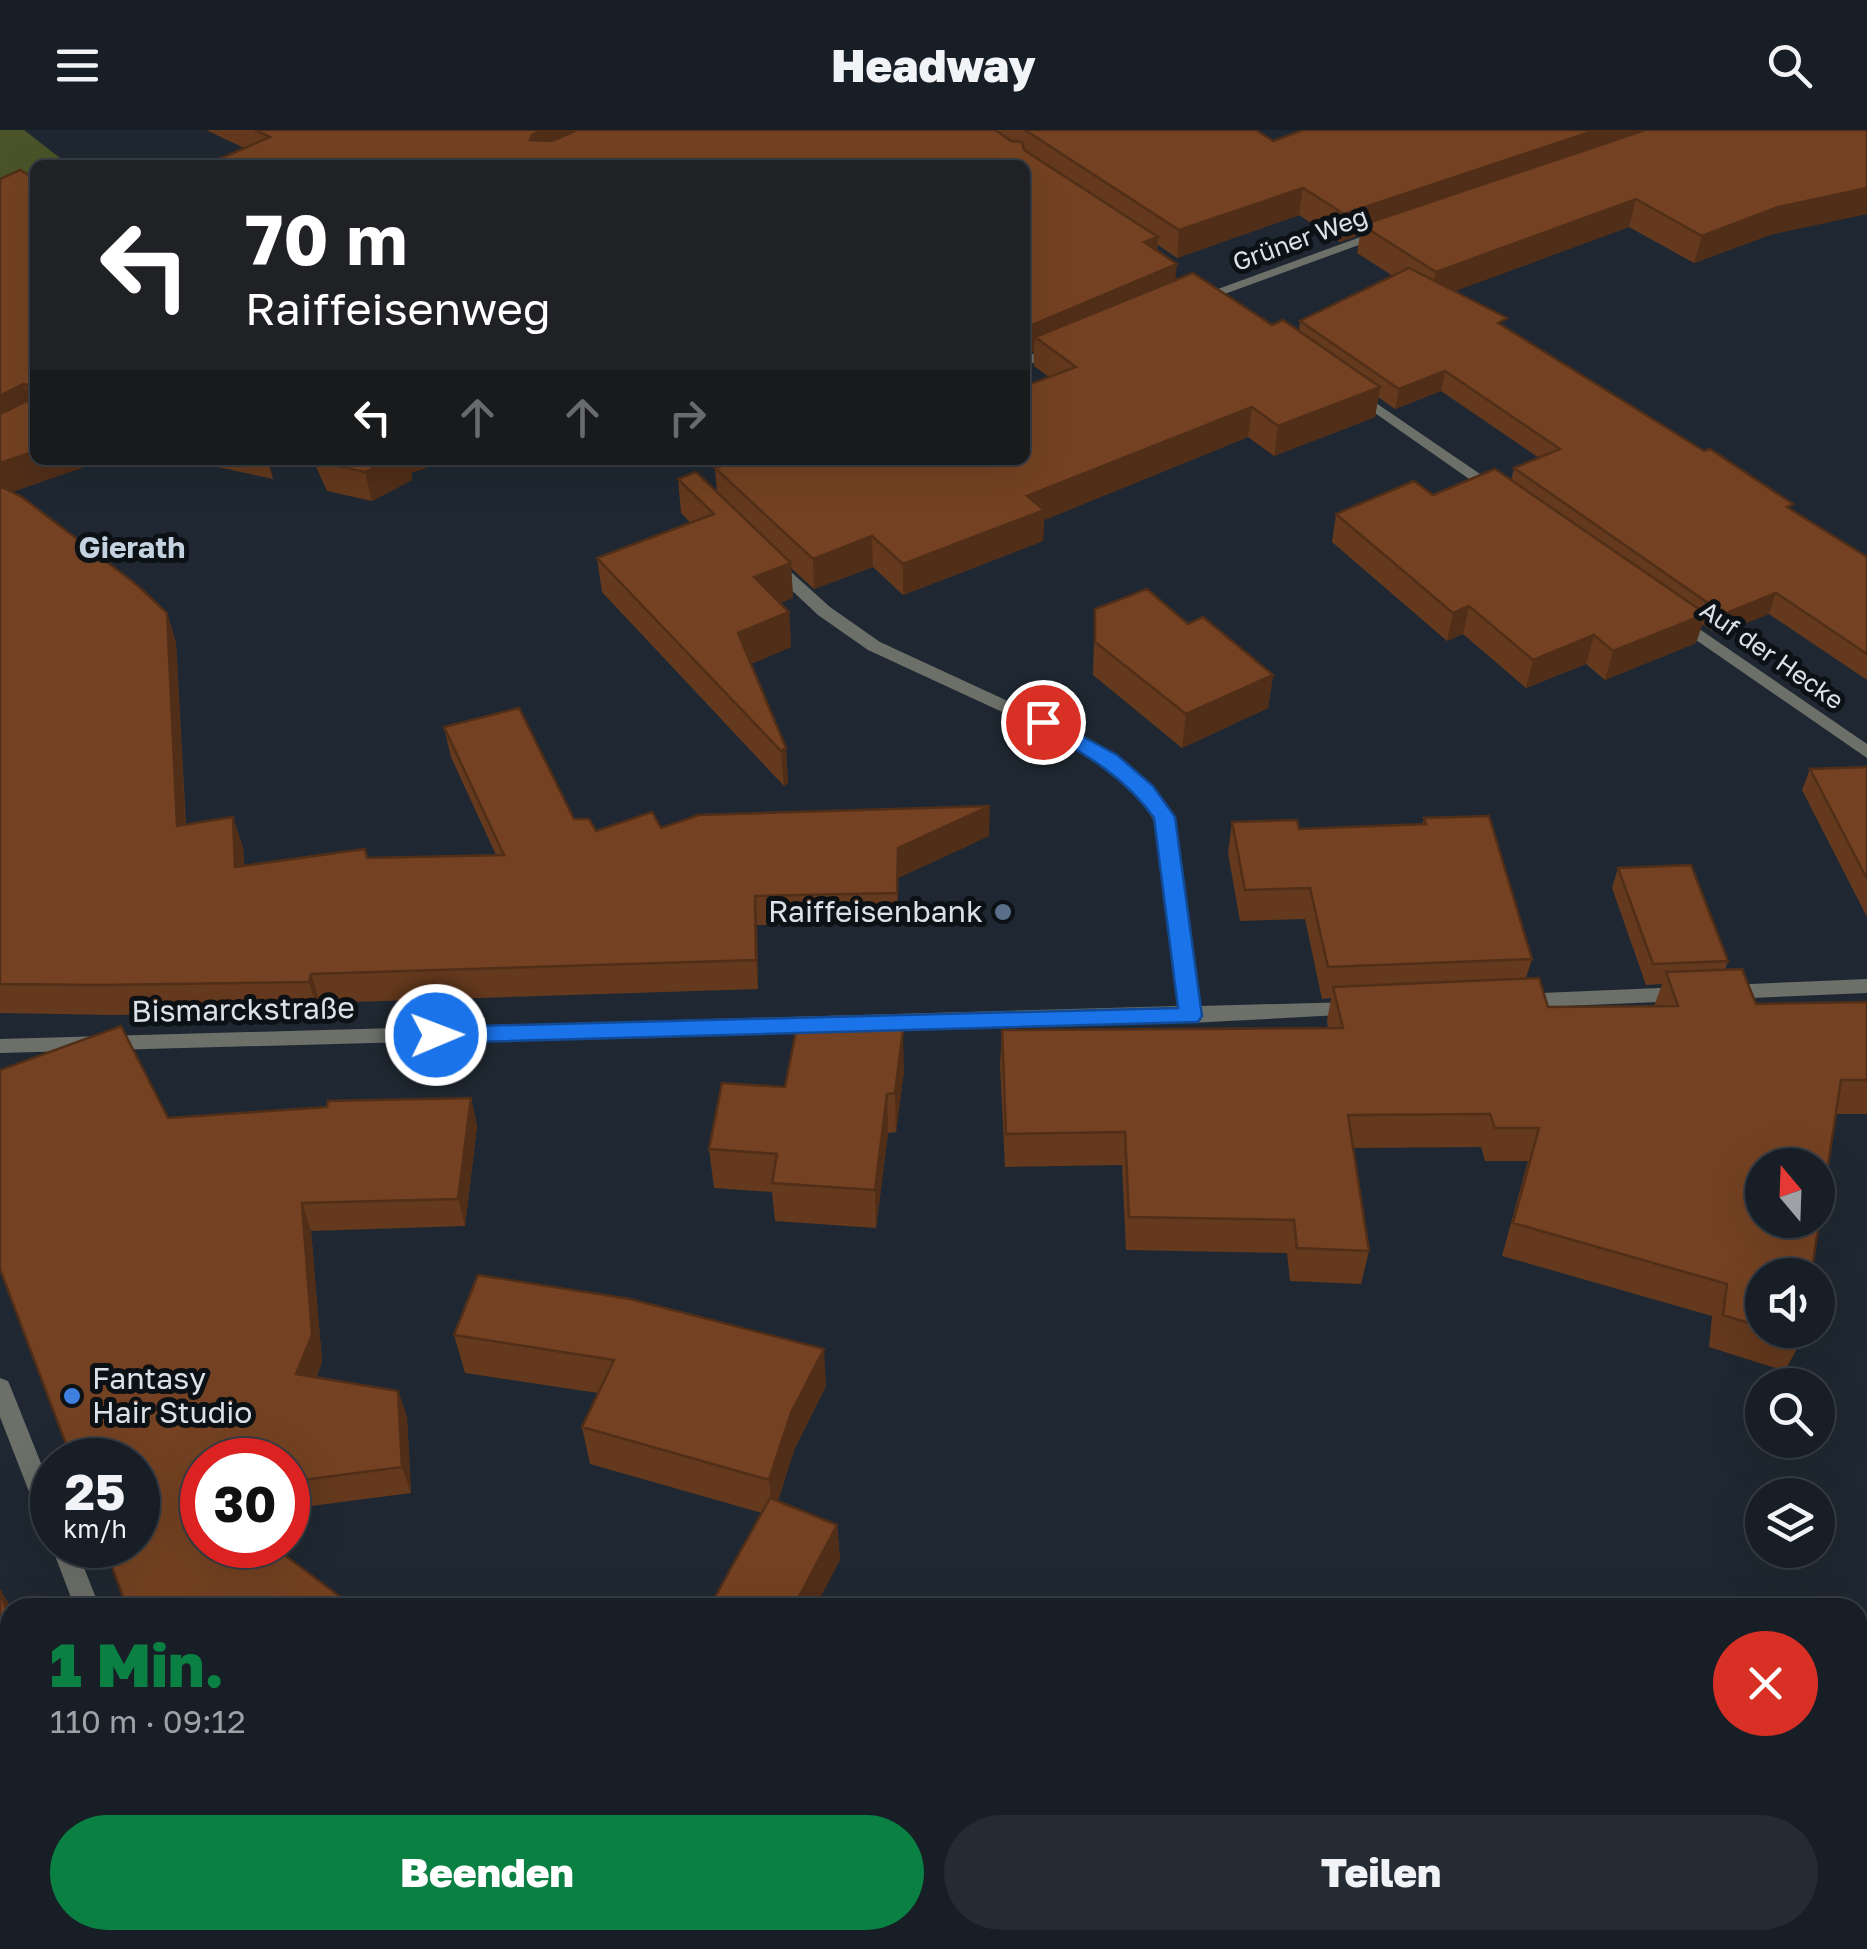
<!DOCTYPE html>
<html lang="de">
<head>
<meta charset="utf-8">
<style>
	:root { --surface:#171e26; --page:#242b32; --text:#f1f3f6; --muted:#9ea2a7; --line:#363c43; --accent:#0b8043 }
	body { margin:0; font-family:"Golos Text",sans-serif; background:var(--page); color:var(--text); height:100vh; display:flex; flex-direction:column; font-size:38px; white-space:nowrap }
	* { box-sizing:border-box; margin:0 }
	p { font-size:32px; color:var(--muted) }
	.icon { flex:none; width:55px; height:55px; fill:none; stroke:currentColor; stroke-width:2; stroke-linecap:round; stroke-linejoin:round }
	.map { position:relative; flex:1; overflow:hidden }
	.side { position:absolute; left:0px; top:1468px; width:1868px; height:352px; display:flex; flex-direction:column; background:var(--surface); border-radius:30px 30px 0 0; box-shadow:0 10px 40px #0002,0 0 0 2px var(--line) }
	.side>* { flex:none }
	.banner { position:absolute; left:30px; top:30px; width:1000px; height:305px; border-radius:15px; box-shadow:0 10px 40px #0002,0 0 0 2px var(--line); background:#202124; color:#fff; overflow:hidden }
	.needle { width:65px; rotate:341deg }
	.buttons { position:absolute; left:1745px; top:1018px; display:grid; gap:20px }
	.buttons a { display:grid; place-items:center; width:90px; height:90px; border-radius:50%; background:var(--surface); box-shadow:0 10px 40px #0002,0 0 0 2px var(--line); font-size:50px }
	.speed { position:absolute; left:30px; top:1308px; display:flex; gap:20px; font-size:50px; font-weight:700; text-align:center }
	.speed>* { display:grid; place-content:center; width:130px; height:130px; border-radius:50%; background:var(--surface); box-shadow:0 10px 40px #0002,0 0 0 2px var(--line); line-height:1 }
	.speed small { font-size:25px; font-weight:400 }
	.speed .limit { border:15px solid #d22; background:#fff; color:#111 }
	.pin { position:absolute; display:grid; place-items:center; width:85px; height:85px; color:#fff; margin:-42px; border:5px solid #fff; border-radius:50%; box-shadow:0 2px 10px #0007 }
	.me { position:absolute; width:110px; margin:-55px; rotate:89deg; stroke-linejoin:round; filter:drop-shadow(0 0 8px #0008) }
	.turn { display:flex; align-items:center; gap:35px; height:210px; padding:0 50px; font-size:45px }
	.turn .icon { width:130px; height:130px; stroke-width:2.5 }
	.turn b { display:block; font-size:70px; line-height:85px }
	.lanes { display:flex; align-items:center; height:95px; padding:0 50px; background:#0003; justify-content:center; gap:50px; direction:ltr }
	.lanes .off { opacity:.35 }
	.round { display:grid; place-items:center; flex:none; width:105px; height:105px; border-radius:52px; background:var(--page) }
	.headline { display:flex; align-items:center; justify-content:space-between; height:170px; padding:0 50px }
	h1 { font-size:60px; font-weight:800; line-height:75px; color:var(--accent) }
	.cta { display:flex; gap:20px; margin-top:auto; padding:20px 50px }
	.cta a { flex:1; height:115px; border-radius:60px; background:var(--accent); color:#fff; font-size:40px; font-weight:800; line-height:115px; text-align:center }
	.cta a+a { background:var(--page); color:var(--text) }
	header { display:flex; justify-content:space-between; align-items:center; height:130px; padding:0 50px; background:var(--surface); font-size:45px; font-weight:800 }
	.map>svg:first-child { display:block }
</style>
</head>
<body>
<header><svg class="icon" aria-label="menu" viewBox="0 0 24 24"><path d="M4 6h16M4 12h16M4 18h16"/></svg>Headway<svg class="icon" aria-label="search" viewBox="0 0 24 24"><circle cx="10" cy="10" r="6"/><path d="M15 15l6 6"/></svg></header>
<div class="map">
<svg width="1867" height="1819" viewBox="0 0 1867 1819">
	<rect width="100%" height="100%" fill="#1f2832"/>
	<path fill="#4a5428" d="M0,0H24L69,35H35V151L0,136Z"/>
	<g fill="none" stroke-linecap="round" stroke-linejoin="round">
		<path fill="#6c7069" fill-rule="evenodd" d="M1056,215L1061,216V222L1025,236V227Z"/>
		<path fill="#6c7069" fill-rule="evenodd" d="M1377,101L1389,104L1219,166L1207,163Z
			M1357,260L1502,359V365H1492L1352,267L1350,264Z
			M774,430L780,432L830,477L880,512L1086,607L1152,657L1177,700L1199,876L1352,872L1362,879L1359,884L1190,893L1183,891L0,923V909L1179,876L1159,700L1139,665L1074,615L868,520L818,485L768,438V432Z
			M1676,483L1867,614V628L1670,492V484Z
			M1867,849V863L1726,869L1716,862L1726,855Z
			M1682,857L1692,864L1682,871L1521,878L1511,871L1521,864Z
			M0,1248L8,1251L11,1258L52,1361V1401L44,1398L40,1390L0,1287Z
			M52,1412V1415H75L100,1478H75L51,1415Z
			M208,1810H236L240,1819H212Z"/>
	</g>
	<path fill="#64391d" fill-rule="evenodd" d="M206,0H1256L1273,11L1867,0L1770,105L1694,133L1629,97L1454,161L1505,197L1867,427V550L1769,484L1717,504L1702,494L1696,513L1605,550L1586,534L1526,558L1463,504L1447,511L1332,412L1336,384L1511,350L1514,338L1539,328L1441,261L1395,279L1378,267L1375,287L1274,326L1248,307L1044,390L1043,411L903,465L873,437L814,459L791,438L793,468L780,473L789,482L791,517L751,534L786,618L788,653L784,656L602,462L597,428L691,393L681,383L678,349L717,362L715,338L1025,330L1049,247L1034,236L1025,35L244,18ZM1299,85L1340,112L1360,105L1357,123L1393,146L1300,191L1299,201L1272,195L1175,150L1157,121L1158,115L1177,128Z
		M0,49H35V330H104L12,362L167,483L176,513L186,695L243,717L244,735L367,728L496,725L451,627L444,597L574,689L596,701L661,698L989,706L898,748L897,793L757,795L758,859L320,873L318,882L112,885L0,883Z
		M185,330H268L273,349Z
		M313,330H447L411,343L412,350L372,371L327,361Z
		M1095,479L1188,494L1273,545L1268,578L1182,618L1093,545Z
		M1867,637V787L1802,660L1810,639Z
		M1424,688L1532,829L1526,848L1548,877L1654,876L1662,854L1646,855L1612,758L1618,738L1728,831L1725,840L1756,874L1867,872V984H1836L1762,1145V1200H1803L1802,1209L1785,1241L1709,1217L1712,1186L1502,1126L1528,1031H1485L1481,1017L1353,1018L1369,1121L1361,1154L1290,1151L1287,1123L1126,1120L1122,1035L1005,1037L1000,934L1002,900L1328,899L1327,891L1331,868L1322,869L1305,789L1240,791L1228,723L1232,692L1299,699L1422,695Z
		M904,940L896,1002L888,1003L876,1098L775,1091L772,1062L714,1058L709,1019L785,957Z
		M471,968L477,996L465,1096L311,1101L322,1232L316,1248L398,1261L407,1287L411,1363L288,1379V1330H202V1415L350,1474L351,1478H127L168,988Z
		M454,1205L826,1256L794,1320L778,1371L837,1395L840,1430L762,1383L590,1334L582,1297L598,1263L465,1243Z"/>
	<path fill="#512e18" d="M542,0H604L535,32L530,10L532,5Z
		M1596,0H1704L1362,95L1360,105L1340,112L1344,84Z
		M1303,58L1299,85L1177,128L1179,100Z
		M1867,58V84L1770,105L1694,133L1702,106L1778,77Z
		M1636,69L1629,97L1431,170L1436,142Z
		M1158,107L1156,135L1144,112Z
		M1177,134L1174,162L1035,207L1034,221L1025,226V198Z
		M1445,241L1441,261L1395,279L1399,259Z
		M23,254L33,283L0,300V266Z
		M1380,257L1375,287L1274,326L1278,296Z
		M1252,277L1248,307L1044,390L1043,411L903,465V434L1027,366Z
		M35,321V330H104L0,366V333Z
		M389,330H447L411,343L412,350L372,371L365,342Z
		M872,406L873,437L814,459L813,429Z
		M791,433L793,468L757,482L754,447Z
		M1776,463L1769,484L1717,504L1724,484Z
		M1469,476L1463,504L1447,511L1453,483Z
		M789,482L791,517L741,538L738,503Z
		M167,483L176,513L187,726L177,696Z
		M1706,484L1696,513L1605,550L1613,521Z
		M1594,505L1586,534L1526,558L1533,530Z
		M1273,545L1268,578L1182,618L1186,584Z
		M786,618L788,653L784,656L781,621Z
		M990,676L989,706L898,748L897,793L898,718Z
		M233,687L243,717L245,766L235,737Z
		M755,766L757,795L758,859L756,830Z
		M311,844L320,873L318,882L309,852Z
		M903,900L904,940L896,1002L895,963Z
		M887,964L888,1003L876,1098L875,1060Z
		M471,968L477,996L465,1096L458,1069Z
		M302,1073L311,1101L322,1232L306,1271L296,1244Z
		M824,1219L826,1256L794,1320L773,1386L769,1350L791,1283Z
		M398,1261L407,1287L411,1363L402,1337Z
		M837,1395L840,1430L815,1478H793Z
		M0,1460L12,1478H10V1493Z
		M88,1810H96L100,1819H91Z"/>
	<path fill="#744222" stroke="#512e18" stroke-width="2.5" fill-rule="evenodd" d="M255,0H542L532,5L530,10L552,11L577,0H995L1011,11L1022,12L1024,20L1158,107L1144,112L1177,134L1025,198V35H206L270,7Z
		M1025,0H1256L1273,11L1303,0H1596L1344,84L1303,58L1179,100Z
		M1645,0H1867V58L1778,77L1702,106L1636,69L1436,142L1362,95Z
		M20,40L35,49V321L0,333V284L27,271L28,255L23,254L0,266V49Z
		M1409,138L1507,188L1498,193L1704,321L1710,319L1793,374L1787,377L1867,427V524L1776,463L1724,484L1514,338L1560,319L1445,241L1399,259L1300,191Z
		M1193,143L1272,195L1283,190L1380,257L1278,296L1252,277L1027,366L1044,380L903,434L872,406L813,429L715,338L737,330H1025V256L1076,237L1035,207Z
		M319,330H389L365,342L320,332Z
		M1495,339L1706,484L1613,521L1594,505L1533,530L1469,476L1453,483L1336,384L1414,351L1433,365Z
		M696,342L791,433L754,447L789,482L738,503L786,618L781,621L597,428L714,384L678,349Z
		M0,356L22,367L137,455L167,483L177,696L233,687L235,737L365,719L367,728L504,725L444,597L519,578L574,689H589L596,701L652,682L661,698L699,685L990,676L898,718L897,763L755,766L756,830L311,844L309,852L100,855L0,854Z
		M1147,459L1188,494L1203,487L1273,545L1186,584L1095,512V479Z
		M1867,637V749L1810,639Z
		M1489,686L1532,829L1328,837L1310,758L1245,760L1232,692L1297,690L1299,699L1426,694L1424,688Z
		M1691,735L1728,831L1653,834L1618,738Z
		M1742,839L1756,874L1867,872V950H1841L1811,1145H1762V1197L1723,1185L1727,1154L1513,1093L1539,998H1495L1490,984L1348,985L1369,1121L1297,1118L1294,1090L1129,1087L1125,1002L1006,1004L1002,900L1343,898L1333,857L1539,848L1548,877L1678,876L1666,842ZM1762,1035H1818V1090H1762Z
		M121,896L168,988L327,977L328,971L471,968L458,1069L302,1073L312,1205L296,1244L398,1261L402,1337L288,1352V1330H202V1363H201L202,1365V1415H271L350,1474L345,1478H127L104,1415H138V1330H72L0,1139V940Z
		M797,896L903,900L895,963L887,964L875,1060L772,1053L777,1024L709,1019L722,953L785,957Z
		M478,1145L630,1169L824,1219L791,1283L769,1350L582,1297L614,1230L454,1205Z
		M1773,1200H1803L1802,1209Z
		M770,1368L837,1395L793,1478H709Z
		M0,1460L10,1493V1810H88L91,1819H0Z
		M442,1810H774L779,1819H446Z"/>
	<path fill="#1a73e8" stroke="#114b97" stroke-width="2.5" d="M1043,585L1117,625L1153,656L1175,687L1202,886L1198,892L436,913L425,905L436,897L1178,878L1154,688C1124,645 1081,622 1036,596L1033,592Z"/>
	<circle fill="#5c6f8a" stroke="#0c1115" stroke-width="4" cx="1003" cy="782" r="10"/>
	<circle fill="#3f7fe0" stroke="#0c1115" stroke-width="4" cx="72" cy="1266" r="10"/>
	<g text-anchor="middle" stroke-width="10" stroke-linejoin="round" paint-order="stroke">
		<g font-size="25" fill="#dbe1e8" stroke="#0c1115">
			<text transform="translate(1300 109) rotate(-20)" y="9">Grüner Weg</text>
			<text transform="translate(1772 525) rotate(35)" y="9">Auf der Hecke</text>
		</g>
		<g font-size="30" font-weight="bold" fill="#c5d2df" stroke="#0c1115">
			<text x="132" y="428">Gierath</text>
		</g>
		<g font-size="30" fill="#dbe1e8" stroke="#0c1115" text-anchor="end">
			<text x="983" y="792">Raiffeisenbank</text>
			<text x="92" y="1259" text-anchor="start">Fantasy<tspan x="92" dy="34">Hair Studio</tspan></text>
		</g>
		<g font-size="30" fill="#dbe1e8" stroke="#0c1115">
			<text transform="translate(243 880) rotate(-1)" y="10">Bismarckstraße</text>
		</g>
	</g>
</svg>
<div class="buttons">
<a><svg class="needle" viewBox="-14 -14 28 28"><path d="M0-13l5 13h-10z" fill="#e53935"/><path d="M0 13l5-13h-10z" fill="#9ea2a7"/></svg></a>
<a><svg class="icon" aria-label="sound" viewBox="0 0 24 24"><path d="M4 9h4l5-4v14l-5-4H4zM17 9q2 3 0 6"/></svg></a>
<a><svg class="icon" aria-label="search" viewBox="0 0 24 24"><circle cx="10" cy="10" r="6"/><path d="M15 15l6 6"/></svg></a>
<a><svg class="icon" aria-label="layers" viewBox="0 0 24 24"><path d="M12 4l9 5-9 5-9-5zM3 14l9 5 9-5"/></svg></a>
</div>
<div class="speed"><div>25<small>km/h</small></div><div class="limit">30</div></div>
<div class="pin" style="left:1043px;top:592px;background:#d93025"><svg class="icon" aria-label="arrive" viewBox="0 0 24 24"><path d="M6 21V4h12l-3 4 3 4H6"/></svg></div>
<svg class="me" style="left:436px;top:905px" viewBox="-20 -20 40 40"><circle r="17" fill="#1a73e8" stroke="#fff" stroke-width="3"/><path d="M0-11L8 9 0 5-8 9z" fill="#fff"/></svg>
<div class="banner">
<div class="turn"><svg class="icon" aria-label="left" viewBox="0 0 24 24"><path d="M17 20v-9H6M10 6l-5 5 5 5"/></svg><div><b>70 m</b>Raiffeisenweg</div></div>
<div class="lanes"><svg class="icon" aria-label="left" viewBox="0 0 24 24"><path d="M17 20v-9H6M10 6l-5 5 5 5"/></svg><svg class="icon off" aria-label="ahead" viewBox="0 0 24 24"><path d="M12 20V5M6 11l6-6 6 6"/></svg><svg class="icon off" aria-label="ahead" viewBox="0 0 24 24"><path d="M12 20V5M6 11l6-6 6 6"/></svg><svg class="icon off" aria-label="right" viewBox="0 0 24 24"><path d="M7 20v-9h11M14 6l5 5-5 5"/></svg></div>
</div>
<section class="side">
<div class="headline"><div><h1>1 Min.</h1><p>110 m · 09:12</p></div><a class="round" style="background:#d93025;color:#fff"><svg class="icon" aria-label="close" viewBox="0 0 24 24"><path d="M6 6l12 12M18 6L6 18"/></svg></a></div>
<div class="cta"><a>Beenden</a><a>Teilen</a></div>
</section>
</div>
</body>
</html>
